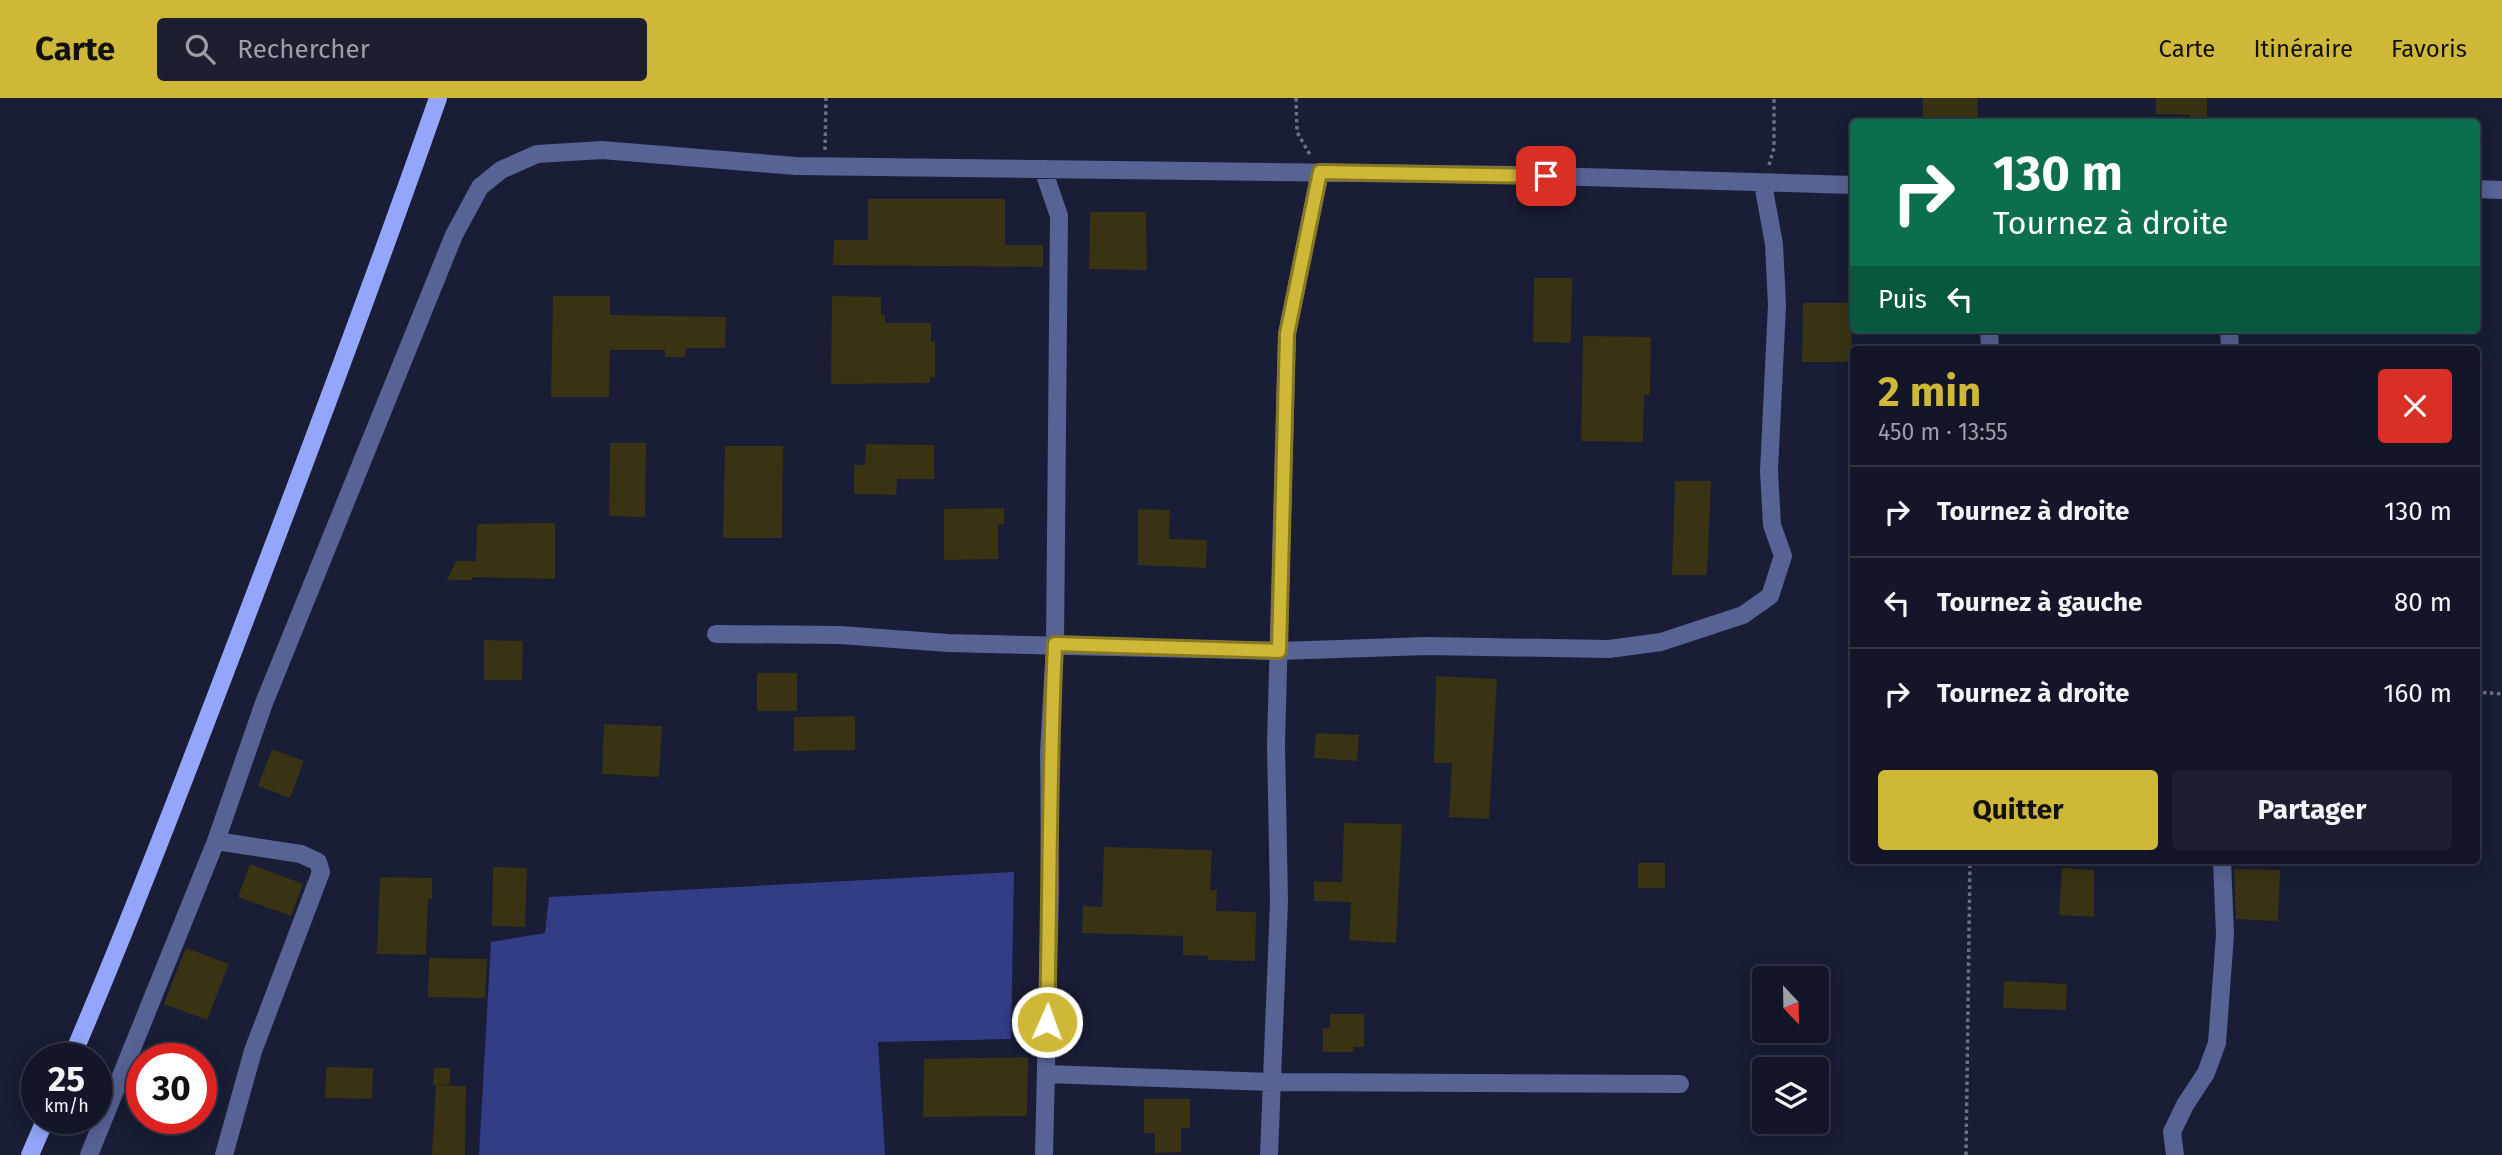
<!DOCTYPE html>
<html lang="fr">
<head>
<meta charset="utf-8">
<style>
	:root { --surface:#131628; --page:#1c1f30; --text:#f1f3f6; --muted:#9d9fa8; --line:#323545; --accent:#cfb837 }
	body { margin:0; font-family:"Fira Sans",sans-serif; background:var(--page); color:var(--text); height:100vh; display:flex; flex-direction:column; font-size:26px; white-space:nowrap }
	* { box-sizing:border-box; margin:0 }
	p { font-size:23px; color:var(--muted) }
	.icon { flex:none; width:38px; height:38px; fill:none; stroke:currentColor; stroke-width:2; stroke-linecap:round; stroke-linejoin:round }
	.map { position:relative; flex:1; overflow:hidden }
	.drawer { position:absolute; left:1850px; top:248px; width:630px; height:518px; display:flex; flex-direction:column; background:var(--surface); border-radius:7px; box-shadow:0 4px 18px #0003,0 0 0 2px var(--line) }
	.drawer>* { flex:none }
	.top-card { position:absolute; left:1850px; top:21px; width:630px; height:214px; border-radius:7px; box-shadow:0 4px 18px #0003,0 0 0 2px var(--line); background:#0b6e4f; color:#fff; overflow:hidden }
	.needle { width:46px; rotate:158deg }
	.tools { position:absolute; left:1752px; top:868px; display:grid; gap:14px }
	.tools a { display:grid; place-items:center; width:77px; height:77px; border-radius:7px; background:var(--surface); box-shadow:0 4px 18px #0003,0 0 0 2px var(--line); font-size:35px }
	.speed { position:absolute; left:21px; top:945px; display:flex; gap:14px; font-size:35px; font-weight:700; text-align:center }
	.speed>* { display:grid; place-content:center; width:91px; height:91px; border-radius:50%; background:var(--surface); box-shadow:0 4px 18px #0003,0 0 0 2px var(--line); line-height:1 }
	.speed small { font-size:18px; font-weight:400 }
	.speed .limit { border:10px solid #d22; background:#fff; color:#111 }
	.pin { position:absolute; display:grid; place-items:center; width:60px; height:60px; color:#fff; margin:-30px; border-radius:14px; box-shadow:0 4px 10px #0006 }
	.me { position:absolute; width:77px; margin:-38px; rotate:2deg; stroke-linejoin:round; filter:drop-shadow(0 0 5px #0008) }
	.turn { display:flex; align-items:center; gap:24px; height:147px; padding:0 28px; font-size:32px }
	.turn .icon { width:91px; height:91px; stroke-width:2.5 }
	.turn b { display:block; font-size:49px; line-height:60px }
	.then { display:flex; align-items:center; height:66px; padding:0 28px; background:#0003; gap:14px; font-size:26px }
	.round { display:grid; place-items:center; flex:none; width:74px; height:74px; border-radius:7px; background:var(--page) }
	.summary { display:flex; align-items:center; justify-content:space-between; height:119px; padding:0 28px }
	h1 { font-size:42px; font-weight:700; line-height:52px; color:var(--accent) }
	.action { display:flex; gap:14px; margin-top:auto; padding:14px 28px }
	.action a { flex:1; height:80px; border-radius:7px; background:var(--accent); color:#111; font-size:28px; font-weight:700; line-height:80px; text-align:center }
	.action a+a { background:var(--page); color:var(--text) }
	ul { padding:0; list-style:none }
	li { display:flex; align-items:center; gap:21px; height:91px; padding:0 28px; border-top:2px solid var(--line) }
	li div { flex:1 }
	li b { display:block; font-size:26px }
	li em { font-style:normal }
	header { display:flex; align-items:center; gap:42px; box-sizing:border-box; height:98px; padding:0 35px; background:var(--accent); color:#111 }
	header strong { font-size:33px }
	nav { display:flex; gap:38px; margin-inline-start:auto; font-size:24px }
	.search { width:490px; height:63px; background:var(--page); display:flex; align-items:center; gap:18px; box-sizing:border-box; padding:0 24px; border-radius:7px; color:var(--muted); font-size:26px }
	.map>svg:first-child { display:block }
</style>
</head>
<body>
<header>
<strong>Carte</strong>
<div class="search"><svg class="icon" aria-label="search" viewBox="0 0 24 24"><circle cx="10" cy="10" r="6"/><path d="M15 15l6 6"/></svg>Rechercher</div>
<nav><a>Carte</a><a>Itinéraire</a><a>Favoris</a></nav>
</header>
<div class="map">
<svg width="2502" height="1057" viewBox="0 0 2502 1057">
	<rect width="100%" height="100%" fill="#191d35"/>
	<path fill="#333d85" d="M1014,774L1011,941L878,944L885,1057H479L491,844L545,835L549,799Z"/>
	<path fill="#383312" d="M1923,0H1978L1977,24H1923Z
		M2156,0H2207V24H2190V17L2156,16Z
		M868,101H1005V147H1043V169L833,167L834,142H868Z
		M1090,114H1146L1147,172L1089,171Z
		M1534,180H1572L1571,245L1533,244Z
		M553,198H610V217L726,219L725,250H686L685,259H665V252H610L609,299H551Z
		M832,198L881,199V217H885V225H931V244H935V279H930V285L831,286Z
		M1803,205H1853L1851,264H1802Z
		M1583,238L1651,239L1650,297H1644L1643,344L1581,343Z
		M610,345H646L645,419L609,418Z
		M866,346L934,347V381H897L896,397L854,396V367H865Z
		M725,348H783L782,440H723Z
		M1675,383H1711L1707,477H1672Z
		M1004,410V426H998V461L944,462V411Z
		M1138,411L1170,412L1169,441L1207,442L1206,470L1138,467Z
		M555,425V481L472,479V482H447L456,463H476L477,426Z
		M484,542L523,543L522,582H484Z
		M757,575H797V613H757Z
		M1436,578L1497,581L1489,721L1449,719L1452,665H1434Z
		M855,618V652L794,653V619Z
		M604,626L662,628L659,679L602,676Z
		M1316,635L1359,637L1357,663L1314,660Z
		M272,651L304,663L290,700L258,688Z
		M1344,725L1402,726L1396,845L1349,842L1351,804L1314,803V783L1342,784Z
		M1104,749L1212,752L1210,792H1217L1216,813L1256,814L1255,863L1208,862V858L1183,857V838L1082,835L1083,808L1102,809Z
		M1638,765H1665V790H1638Z
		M250,766L303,786L291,818L238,799Z
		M493,769L527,770L525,829L492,828Z
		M2062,770L2094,772V819L2059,817Z
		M2234,771L2280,772L2278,823L2236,821Z
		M380,779L432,780V801H428L426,857L377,856Z
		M186,850L229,866L207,922L164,906Z
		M429,860L487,861L485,900L428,899Z
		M2004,883L2067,886L2066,912L2003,910Z
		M1330,916H1364V949H1353L1354,954H1323V930H1330Z
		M1028,959L1027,1018L923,1019L924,961Z
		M326,969L373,970L372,1001L325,1000Z
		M434,970H450V986L437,987L466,988L465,1057H432L436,987H433Z
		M1144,1001H1190V1030H1181V1054L1155,1055V1035H1144Z"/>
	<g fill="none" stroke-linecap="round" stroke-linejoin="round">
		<path stroke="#6c7085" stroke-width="3.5" stroke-dasharray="3.5 3.5" stroke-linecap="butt" d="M1296,0L1297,34L1310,57
			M825,52L826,0
			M1769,67L1774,50V0
			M2476,594L2502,596
			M1966,1057L1970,763"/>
		<path stroke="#576295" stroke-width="18" d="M1043,71L1059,118L1055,546L1049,653L1050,793L1044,1057
			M2476,91L2502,92
			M1989,231L1990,252
			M2229,231L2230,252
			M716,536L840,537L948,545L1279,553L1427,548L1609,551L1661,544L1743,517L1770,498L1783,458L1772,427L1769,373L1777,207L1774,146L1763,86
			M216,743L301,756L318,764L321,774L253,953L224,1057
			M1046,976L1271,984L1680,986
			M89,1057L216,743L264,605L454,137L480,89L501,72L537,56L602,52L796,68L1519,77L1853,87
			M1269,1057L1279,804L1276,646L1287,236L1320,74
			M2175,1057L2172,1034L2185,1007L2206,975L2217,945L2225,837L2222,763"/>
		<path stroke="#94a6fb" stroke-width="18" d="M71,961C133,816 189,669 245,522C311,349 377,175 438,0
			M30,1057L46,1020"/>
	</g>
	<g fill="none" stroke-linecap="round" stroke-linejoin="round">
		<defs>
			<path id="route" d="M1047,924C1050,798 1049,672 1055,546L1279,553L1287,236L1320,74L1546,78"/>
		</defs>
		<use href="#route" stroke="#877824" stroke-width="18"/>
		<use href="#route" stroke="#cfb837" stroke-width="12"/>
	</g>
</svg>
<div class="tools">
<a><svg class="needle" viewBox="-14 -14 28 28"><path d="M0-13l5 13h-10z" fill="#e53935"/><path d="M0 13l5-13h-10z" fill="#9d9fa8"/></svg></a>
<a><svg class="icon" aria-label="layers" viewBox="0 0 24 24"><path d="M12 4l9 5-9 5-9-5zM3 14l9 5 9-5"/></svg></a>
</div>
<div class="speed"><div>25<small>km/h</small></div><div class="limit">30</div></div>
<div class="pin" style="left:1546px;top:78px;background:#d93025"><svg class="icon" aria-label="arrive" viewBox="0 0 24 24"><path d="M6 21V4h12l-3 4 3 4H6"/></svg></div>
<svg class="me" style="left:1047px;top:924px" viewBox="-20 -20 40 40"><circle r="17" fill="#cfb837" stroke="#fff" stroke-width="3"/><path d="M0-11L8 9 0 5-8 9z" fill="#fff"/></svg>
<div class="top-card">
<div class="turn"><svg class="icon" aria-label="right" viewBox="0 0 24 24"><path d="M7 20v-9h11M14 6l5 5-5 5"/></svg><div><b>130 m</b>Tournez à droite</div></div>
<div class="then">Puis<svg class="icon" aria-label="left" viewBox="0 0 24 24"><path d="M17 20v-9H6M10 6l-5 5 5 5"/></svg></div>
</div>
<section class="drawer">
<div class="summary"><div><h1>2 min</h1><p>450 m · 13:55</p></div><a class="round" style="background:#d93025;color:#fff"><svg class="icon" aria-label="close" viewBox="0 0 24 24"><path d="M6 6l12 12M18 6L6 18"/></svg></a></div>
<ul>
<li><svg class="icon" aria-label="right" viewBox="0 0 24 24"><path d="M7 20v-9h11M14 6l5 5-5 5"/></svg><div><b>Tournez à droite</b></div><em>130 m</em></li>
<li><svg class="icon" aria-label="left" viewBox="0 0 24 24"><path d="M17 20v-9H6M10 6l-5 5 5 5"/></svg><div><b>Tournez à gauche</b></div><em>80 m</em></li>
<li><svg class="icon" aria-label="right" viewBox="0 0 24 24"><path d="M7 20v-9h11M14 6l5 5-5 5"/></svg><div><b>Tournez à droite</b></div><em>160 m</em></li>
</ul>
<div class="action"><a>Quitter</a><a>Partager</a></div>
</section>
</div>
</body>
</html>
